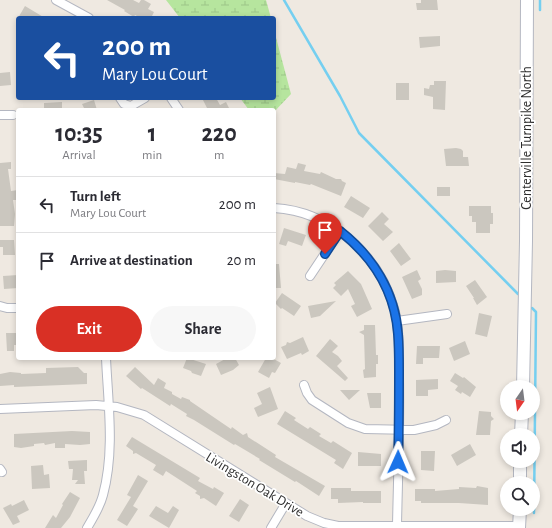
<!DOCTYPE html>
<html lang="en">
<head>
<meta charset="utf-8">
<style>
	:root { --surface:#fff; --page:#f7f7f7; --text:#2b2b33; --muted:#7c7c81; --line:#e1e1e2; --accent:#d93025 }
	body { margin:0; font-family:"Alegreya Sans",sans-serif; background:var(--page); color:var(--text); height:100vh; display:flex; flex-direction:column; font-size:15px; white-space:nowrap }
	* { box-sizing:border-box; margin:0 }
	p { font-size:13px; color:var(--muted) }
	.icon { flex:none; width:22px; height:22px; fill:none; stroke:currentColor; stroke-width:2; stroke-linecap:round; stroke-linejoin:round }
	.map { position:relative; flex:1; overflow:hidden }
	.details { position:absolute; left:16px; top:108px; width:260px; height:252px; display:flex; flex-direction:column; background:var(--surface); border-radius:4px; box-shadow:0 2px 6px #0003 }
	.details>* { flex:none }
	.hud { position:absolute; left:16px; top:16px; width:260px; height:84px; border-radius:4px; box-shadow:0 2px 6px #0003; background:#1a4fa0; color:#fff; overflow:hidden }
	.needle { width:26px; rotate:194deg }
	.buttons { position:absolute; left:500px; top:380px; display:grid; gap:8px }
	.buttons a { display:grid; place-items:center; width:40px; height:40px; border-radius:50%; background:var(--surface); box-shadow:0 2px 6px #0003; font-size:20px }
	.pin { position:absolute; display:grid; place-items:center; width:34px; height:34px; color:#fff; margin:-41px -17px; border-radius:50% 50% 50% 0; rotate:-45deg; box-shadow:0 0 4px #0007 }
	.pin .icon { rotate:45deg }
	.me { position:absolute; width:44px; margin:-22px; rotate:1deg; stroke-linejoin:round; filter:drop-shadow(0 0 3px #0008) }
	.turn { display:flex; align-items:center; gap:14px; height:84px; padding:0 20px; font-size:18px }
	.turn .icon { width:52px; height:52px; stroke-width:2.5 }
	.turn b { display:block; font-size:28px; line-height:34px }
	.eta { display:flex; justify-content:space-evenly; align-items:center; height:68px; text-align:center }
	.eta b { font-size:24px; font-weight:700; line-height:28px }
	.action { display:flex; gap:8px; margin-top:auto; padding:8px 20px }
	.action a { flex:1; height:46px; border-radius:24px; background:var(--accent); color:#fff; font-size:16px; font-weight:700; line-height:46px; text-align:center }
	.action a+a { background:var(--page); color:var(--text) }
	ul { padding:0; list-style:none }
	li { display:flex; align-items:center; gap:12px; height:56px; padding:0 20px; border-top:1px solid var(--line) }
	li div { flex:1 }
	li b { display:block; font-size:15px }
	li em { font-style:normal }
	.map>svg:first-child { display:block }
</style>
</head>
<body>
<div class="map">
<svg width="552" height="528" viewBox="0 0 552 528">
	<defs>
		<pattern id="wetland-marsh" width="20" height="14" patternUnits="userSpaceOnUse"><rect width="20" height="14" fill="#b6e59e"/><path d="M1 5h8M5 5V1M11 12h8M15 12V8" fill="none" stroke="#9dc588"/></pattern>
	</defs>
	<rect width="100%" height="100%" fill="#efe9e1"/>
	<path fill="url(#wetland-marsh)" d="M166,0H266L271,18H180Z
		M274,30L291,94L274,112V110H249L240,98H274Z"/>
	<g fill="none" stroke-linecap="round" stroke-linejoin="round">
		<path stroke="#75cff0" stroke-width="2.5" d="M284,0L340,96L359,133L518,294
			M540,10V0
			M532,308L536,312L534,513"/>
	</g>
	<path fill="#cbc7bf" d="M107,0H133L139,3L141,0H144L151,4L148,9L154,12L151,18H141L135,15L134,17L124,11L125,10Z
		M421,0H437L438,10H417L416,3H421Z
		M25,6L45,18H18Z
		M440,36V46L420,48L419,37Z
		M10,72L11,85L0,86V73Z
		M434,81H446L445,110L433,109V97L424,95V88L429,89L430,85H434Z
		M396,83H409V100H396Z
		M202,98H216L220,105L226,102L230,110H208Z
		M94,100L97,110H85L82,104Z
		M62,102V110H44V103Z
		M456,148L461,149L463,151V157H468L469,166H446L444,149Z
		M11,162V169H8L11,191L18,190V200H13L15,214L14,226H0V163Z
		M298,163L306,165L304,171L320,174L321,172L336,179H341L342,181L346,183L341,196L311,184L310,185L295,182V183L274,179V173L285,174L287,167L296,169Z
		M437,187H450V196H437Z
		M351,196L370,208L363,218L344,207Z
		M469,206H491V213H493V224H490V233H476V222H472V216H469Z
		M382,212L389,219L384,224L393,232L383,241L368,226Z
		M284,228L306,235L302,246L288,241L286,246L279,244Z
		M0,240H14L15,255H3V247H0Z
		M399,243L411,259L401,266L390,251Z
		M274,264H279L281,288H274Z
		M417,270L421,279L418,281L422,289V295L412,299L402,277Z
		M445,270L456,271V282L436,283V271Z
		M348,271L361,284L372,309L357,317L351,306L355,304L348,289L341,296L333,288L336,285L334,283Z
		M18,275V288L4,289L3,276Z
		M475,280L487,297L477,305L473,298H474L466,286Z
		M282,293L301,306L294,316L282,308L281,309L275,303Z
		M336,301L320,316L311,318L308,306Z
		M479,313L492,316L487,337L475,334Z
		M364,325H375L376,355H378V364H376V377L364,378L363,370L365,369L364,335L359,332L364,330Z
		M6,333H18V345H14V351H7Z
		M303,337L309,351L302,355L301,353L287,359L281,347L286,345L287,342L290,343Z
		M330,339L338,346L332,352L338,356L342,361L337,366L348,378L345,381L316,356Z
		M465,341L470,354L454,361L449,348Z
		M417,346H440L439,358H423V364H416Z
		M187,358L206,364L201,376L192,373L191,371L183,368Z
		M227,358H235L239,365L233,370L221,375L216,364Z
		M266,358H272L281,363L275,373L272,372L269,378L258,372Z
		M78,367L84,373H87V384L14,387V385L0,386V374L10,372L21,373V374L46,373V368Z
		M135,367L154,385L158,378L166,383L164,388L172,392V394L181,399L182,397L190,400V401L231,429L232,427L243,435L247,433L248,437L276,455L275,457L325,486L319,496L296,481L295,482L259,460L260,459L235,444L234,445L194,420L186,416L187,414L171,404L170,406L142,388L141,389L126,376Z
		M455,373L463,378L464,377L476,387L470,397L462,392L461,394L455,390L458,386L450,381Z
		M438,379V389L428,390V396H416V380Z
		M270,387L278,409L258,417L254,408L262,404L257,393Z
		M340,390H360L349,400Z
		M367,393H381V408H370Z
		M285,411L296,418L294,420L308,429L310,427L321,434L319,436L331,443L333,441L352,453L343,469L334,463L336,460L277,424Z
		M479,411L491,412V416L494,419L491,421L490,435H476Z
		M72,431L90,432V444L80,445L65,444V448H55V443L45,445L44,443L34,444V446L21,448L14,447V434Z
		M132,437L200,478L198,481L213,489L214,487L224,493L216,506L204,498L200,499V496L195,493L197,491L166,471L163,476L153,470L156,465L136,453L133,454V451L126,446Z
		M470,444L476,455L457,466L451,455Z
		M421,451H435L434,471L421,470Z
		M358,452L381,454V466H358Z
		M87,460V471H84L85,484H75L78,480H72L73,469H69L68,461Z
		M43,465L44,475L49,474L50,488L32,489L31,466Z
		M138,475L148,481L133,506L138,509L127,526L117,520L131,497L127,495Z
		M477,486L488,488V505L459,503H421V501H415V489H435V491L459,489V487L476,488Z
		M331,488H351V491H381V503H363V502L338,503V499H331Z
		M70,492L80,498L70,517L61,528H45L53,515L56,518L63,505L62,504Z
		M240,499L249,505L239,522L229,516Z
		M24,500L29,510L17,516L20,522L13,525L3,508L11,504L12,506Z
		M156,506L168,513L173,506L179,510L169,528L149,516Z"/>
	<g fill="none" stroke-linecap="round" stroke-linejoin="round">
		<defs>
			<path id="minor" d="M56,0L89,18
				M120,98L124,104L131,106L145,98
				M171,98L179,110
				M0,115H13
				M274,208C330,211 379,255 394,308C400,330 399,354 399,377C400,426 398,476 397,525
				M310,276L340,231
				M0,306L7,308H18
				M397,321L447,314
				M304,385L307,393L312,400L348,423L365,429L414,430L436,425L446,420
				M0,409L96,405L117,407L144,415L307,516L324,523L338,526H519
				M0,469L2,472
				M87,528C93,518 100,507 103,495C115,451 108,403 106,358
				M271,528L286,503"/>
			<path id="secondary" d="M523,387L526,241L527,0
				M521,435L522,413
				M520,483V461
				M519,528L520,509"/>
		</defs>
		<use href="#minor" stroke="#b4b7c1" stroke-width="10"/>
		<use href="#secondary" stroke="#b4b7c1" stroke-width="14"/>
		<use href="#minor" stroke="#fff" stroke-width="8"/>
		<use href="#secondary" stroke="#fff" stroke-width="12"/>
	</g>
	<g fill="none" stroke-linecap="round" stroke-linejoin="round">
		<defs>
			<path id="route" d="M325,254L340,231C373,257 395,292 398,334C399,346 399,358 399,370C399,401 399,431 398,462"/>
		</defs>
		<use href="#route" stroke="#114b97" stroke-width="10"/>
		<use href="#route" stroke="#1a73e8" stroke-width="7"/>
	</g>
	<g text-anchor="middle" stroke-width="3.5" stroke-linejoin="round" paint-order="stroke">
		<g font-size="14" fill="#2e2e2e" stroke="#fff">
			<text transform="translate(526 138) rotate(-90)" y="5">Centerville Turnpike North</text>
			<text transform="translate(255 484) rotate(31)" y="5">Livingston Oak Drive</text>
		</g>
	</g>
</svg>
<div class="buttons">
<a><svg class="needle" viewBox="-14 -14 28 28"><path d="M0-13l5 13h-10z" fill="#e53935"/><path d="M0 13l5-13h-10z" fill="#7c7c81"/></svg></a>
<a><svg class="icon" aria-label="sound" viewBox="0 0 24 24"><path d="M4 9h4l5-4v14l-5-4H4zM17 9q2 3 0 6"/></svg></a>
<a><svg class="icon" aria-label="search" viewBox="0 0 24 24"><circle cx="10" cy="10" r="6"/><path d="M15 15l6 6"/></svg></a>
</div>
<div class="pin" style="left:325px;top:254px;background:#d93025"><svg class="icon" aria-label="arrive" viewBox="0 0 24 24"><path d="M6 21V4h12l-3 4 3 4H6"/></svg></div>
<svg class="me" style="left:398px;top:462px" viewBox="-20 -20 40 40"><path d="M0-17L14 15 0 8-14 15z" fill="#1a73e8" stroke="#fff" stroke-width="4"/></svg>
<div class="hud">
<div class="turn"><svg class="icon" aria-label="left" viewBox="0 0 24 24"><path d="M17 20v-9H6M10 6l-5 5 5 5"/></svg><div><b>200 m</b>Mary Lou Court</div></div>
</div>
<section class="details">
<div class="eta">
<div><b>10:35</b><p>Arrival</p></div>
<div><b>1</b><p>min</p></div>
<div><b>220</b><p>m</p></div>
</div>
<ul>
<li><svg class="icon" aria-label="left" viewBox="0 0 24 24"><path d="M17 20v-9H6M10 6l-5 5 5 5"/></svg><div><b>Turn left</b><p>Mary Lou Court</p></div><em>200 m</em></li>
<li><svg class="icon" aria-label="arrive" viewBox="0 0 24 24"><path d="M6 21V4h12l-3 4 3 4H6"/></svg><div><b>Arrive at destination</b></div><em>20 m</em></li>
</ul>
<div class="action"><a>Exit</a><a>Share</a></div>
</section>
</div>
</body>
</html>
